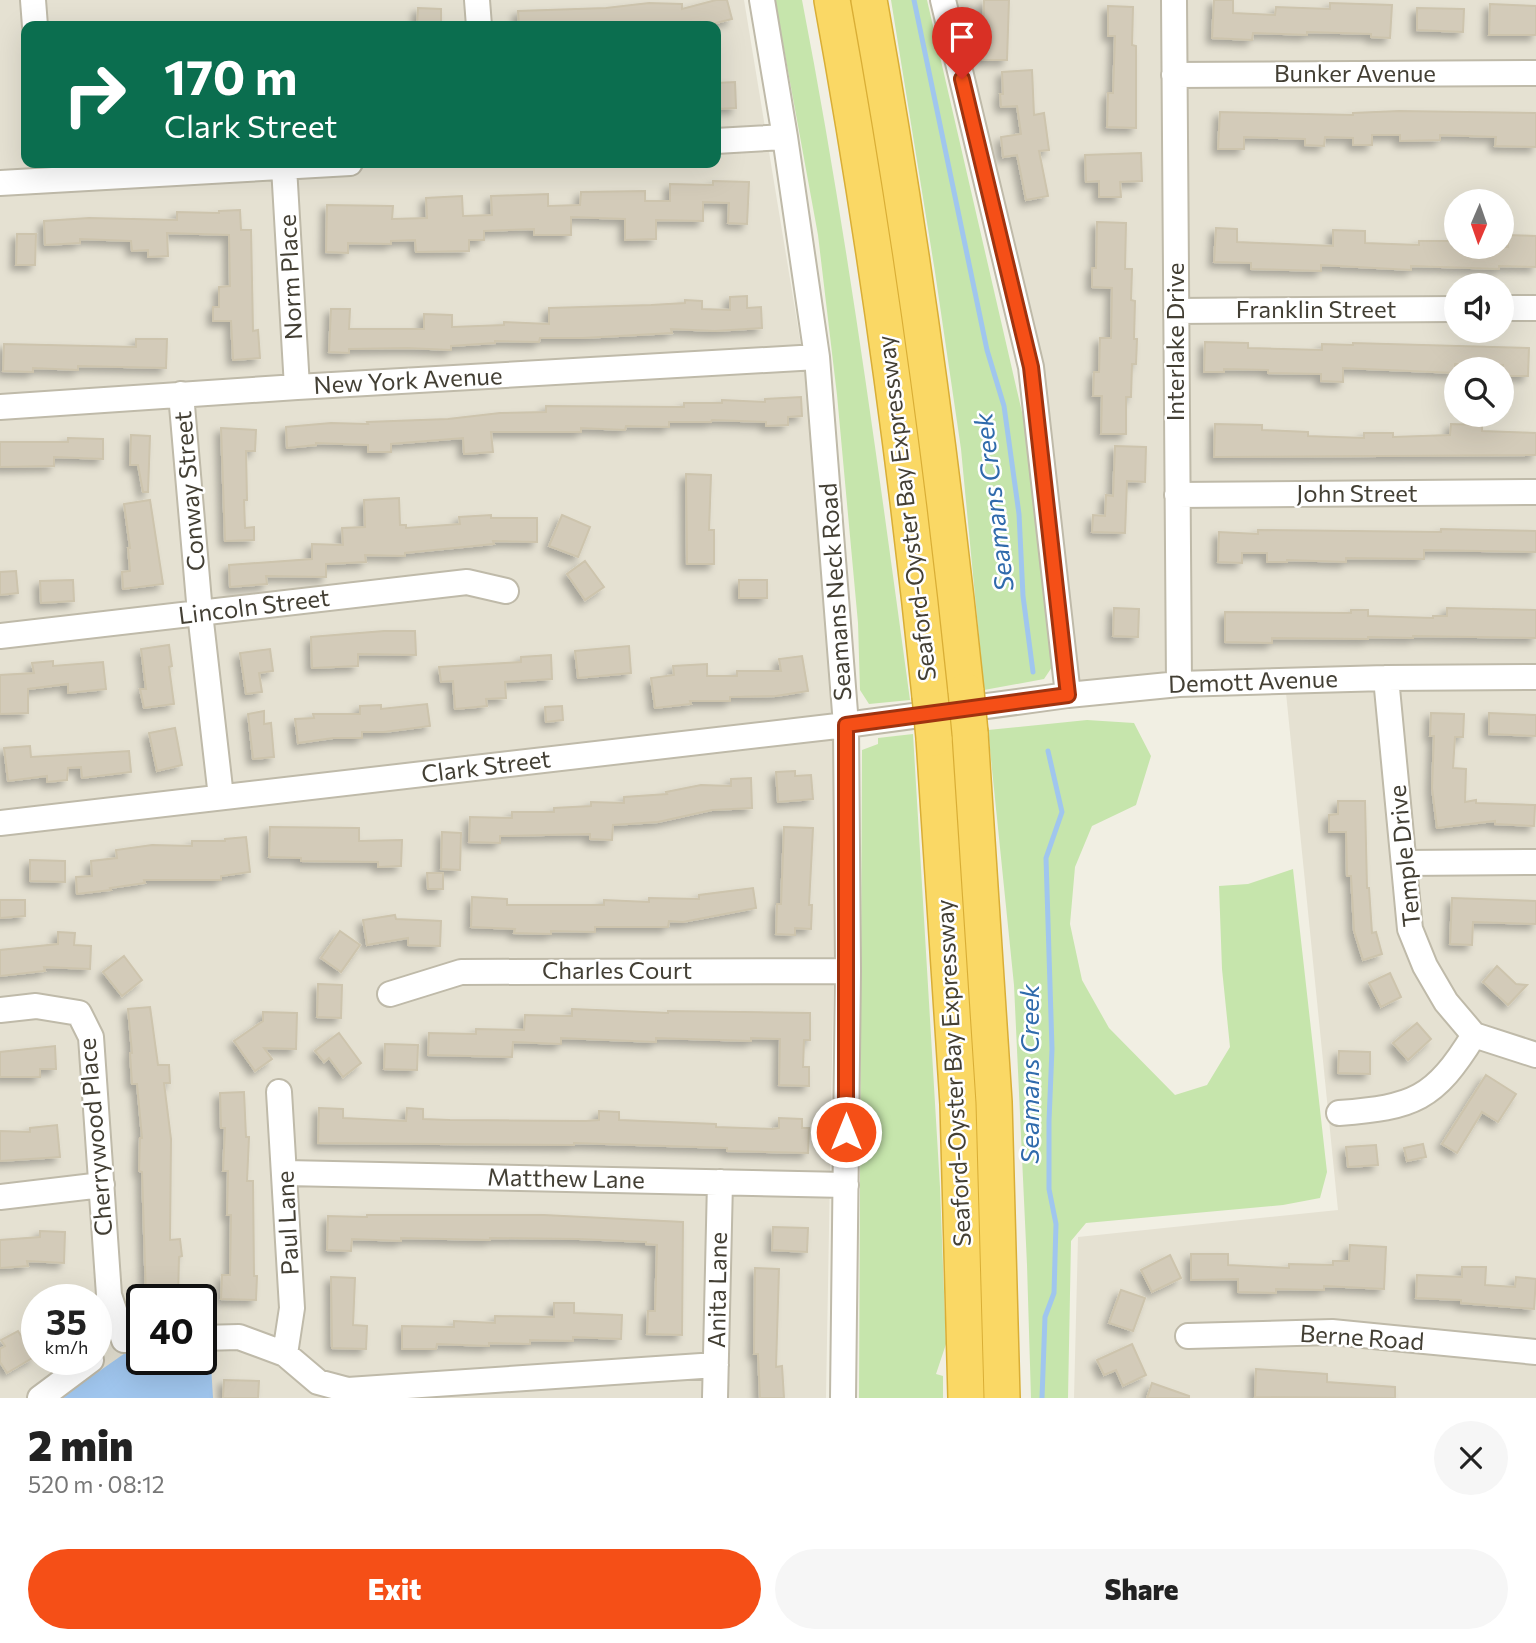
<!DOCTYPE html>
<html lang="en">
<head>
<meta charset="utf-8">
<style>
	:root { --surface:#fff; --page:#f6f6f6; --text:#222; --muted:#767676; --accent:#f54f17 }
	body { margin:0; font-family:Commissioner,sans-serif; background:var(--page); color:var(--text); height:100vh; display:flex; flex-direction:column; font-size:26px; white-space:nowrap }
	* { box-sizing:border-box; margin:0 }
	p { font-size:23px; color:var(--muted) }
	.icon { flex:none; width:38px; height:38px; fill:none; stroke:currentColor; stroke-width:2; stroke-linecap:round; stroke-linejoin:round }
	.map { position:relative; height:1398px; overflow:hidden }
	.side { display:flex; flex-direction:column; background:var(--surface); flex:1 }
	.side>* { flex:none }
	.top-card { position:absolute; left:21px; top:21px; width:700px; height:147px; border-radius:14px; box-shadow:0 7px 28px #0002; background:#0b6e4f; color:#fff; overflow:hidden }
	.needle { width:46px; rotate:182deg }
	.buttons { position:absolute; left:1444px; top:189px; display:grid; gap:14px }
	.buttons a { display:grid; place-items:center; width:70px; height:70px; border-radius:50%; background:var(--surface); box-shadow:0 7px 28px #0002; font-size:35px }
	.speed { position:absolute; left:21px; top:1284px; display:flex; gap:14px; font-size:35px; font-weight:700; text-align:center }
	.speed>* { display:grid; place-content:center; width:91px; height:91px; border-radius:50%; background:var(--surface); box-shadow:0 7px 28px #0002; line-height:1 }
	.speed small { font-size:18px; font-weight:400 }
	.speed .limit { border:4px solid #111; border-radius:10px; background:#fff; color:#111 }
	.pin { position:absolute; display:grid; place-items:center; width:60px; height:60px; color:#fff; margin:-72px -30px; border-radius:50% 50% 50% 0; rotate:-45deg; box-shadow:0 0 7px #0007 }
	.pin .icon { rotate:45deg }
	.me { position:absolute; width:77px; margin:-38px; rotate:0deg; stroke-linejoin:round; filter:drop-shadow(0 0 5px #0008) }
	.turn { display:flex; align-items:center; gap:24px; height:147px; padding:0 28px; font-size:32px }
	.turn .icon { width:91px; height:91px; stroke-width:2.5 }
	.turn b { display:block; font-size:49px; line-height:60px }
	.round { display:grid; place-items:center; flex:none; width:74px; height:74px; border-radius:37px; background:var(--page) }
	.summary { display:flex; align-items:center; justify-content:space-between; height:119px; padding:0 28px }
	h1 { font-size:42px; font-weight:800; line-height:52px }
	.cta { display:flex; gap:14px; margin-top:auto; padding:14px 28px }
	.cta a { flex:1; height:80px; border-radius:42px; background:var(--accent); color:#fff; font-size:28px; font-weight:800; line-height:80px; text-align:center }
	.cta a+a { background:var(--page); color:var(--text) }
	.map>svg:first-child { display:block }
</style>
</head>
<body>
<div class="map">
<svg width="1536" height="1398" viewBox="0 0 1536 1398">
	<defs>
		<filter id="shadow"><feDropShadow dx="-5" dy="5" stdDeviation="3.5" flood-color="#0004"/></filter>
	</defs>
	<rect width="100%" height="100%" fill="#f1efe3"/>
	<path fill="#e5e1d2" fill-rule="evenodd" d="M0,0H744L806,376L832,668L835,893L826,1398H0ZM26,26H716V163H26ZM37,1300H96V1360H37ZM142,1300H201V1360H142Z
		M935,0H1536V1398H1074L1078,1237L1338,1210L1286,693L1068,695L1024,377ZM1456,201H1502V247H1456ZM1456,285H1502V331H1456ZM1456,369H1502V415H1456Z"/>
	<path fill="#c6e5ac" d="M775,0H802C847,232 878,466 910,700L869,704L860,690L858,623L837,395L818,235Z
		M891,0H927L1024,421L1052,667L1044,679L984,690L961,449L935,272Z
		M1087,720L1134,723L1151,756L1136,805L1092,826L1075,867L1070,924L1082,980L1109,1028L1175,1095L1207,1085L1230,1047L1222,969L1219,886L1248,884L1293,869L1327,1172L1320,1198L1283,1205L1086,1223L1071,1241L1068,1398H1031L1027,1265L1014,985L988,730Z
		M913,734L940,1187L946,1344L936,1374L943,1376V1398H859L862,750L878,744V738Z"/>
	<path fill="#a0c6ee" d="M201,1348H210L213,1398H61L128,1351L142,1350V1360H201Z"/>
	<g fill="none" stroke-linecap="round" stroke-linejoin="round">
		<path stroke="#a0c6ee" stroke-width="5" d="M914,0L987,350L1004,406L1019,514L1023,596L1033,672
			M1042,1398L1045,1317L1054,1293L1056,1224L1049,1189V1121L1052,1049L1046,858L1062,812L1048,751"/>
	</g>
	<path fill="#d3cbb9" stroke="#cdc4ad" stroke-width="2" filter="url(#shadow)" d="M716,0H727L732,19L704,26L661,23L660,26H519L518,11L606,8L649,3L682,4V9Z
		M984,0H1009L1007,60H983Z
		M1214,0H1233V13L1275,15L1276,7L1330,9V3L1392,5L1390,38L1371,37V34L1307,32V35L1253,33L1252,40L1212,38Z
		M1490,4L1536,6V35H1489Z
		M1108,6L1133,7L1132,45L1136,46V128L1107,127L1108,93H1113L1115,36H1108Z
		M418,8L441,9V26H417Z
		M1417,8L1464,9L1463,32L1417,30Z
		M1032,70L1034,115L1044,113L1049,150L1039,151L1048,196L1026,200L1017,155L1003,157L1001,137L1021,134L1017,106L1001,107L1000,94H1003L1002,72Z
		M735,82L736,108L716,109V83Z
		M1399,111L1536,113V147L1495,146L1496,137L1440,135V140L1400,141V135H1372V145H1353V138L1325,137L1324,146L1305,145V139L1244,137V149H1218L1220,112L1353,115V113Z
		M1141,153L1142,181L1120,182L1121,197H1099V181L1086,182L1085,155Z
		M713,181L749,182L747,224L728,223L729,203L703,202V221L656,220V239L625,240V219L571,217V235H534V229L484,231V240H469V251L416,252L415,240L391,241V244L348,243V253L326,252L327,205L393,206L392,219L427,218L426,198L462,196L463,216L492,215L491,196L548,194V206L580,205L581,192L645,191V201H670V184L713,185Z
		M240,210L241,230H251L253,331L258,330L260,358L233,360L231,321H213V307H219V287L230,286L229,235L167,233L168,256L148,257V250L132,251L131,241L80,239V243L45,245L44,221L89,218L177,220V212L219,213V211Z
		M1097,222L1126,223L1125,269H1132L1131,300L1135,301L1134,339H1137L1136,364H1132L1131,397H1126V434H1101L1102,396H1093L1094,372H1099L1100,338H1111L1112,288L1092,287V268H1096Z
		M1216,228L1237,229V242L1333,246V230L1365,231V243L1419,245V241H1456V247H1508V235L1536,236V267L1499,266V269L1411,266V270L1321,265V271L1251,269V263L1214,262Z
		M17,234H36L35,265H16Z
		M747,296V308L761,307L762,328L715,331L671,329L672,333L583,338H540L539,342L495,341V343L451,346V350L407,348L349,349V353L329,352L331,309H350L349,329H424V314L452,315V327L504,325V322L549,324V308L651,305L685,303V300L702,301V309L730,310V297Z
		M136,339H167L166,368L78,366V370L33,368V372L3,371L4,344L136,347Z
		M1205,342L1248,343V348L1322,350V344L1353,345V343L1529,348L1528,376H1502L1503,365L1455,364V373L1343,368V382L1321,381V374L1268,373V370L1224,369V372H1204Z
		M801,397L802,416L788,417V425L766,426V422L712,420L711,422H669V427L626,426L625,430L581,428V432H491L493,452L464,454L463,438L391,444V452H368V445L316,443V445L287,448L286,427L331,423L368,424L367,422L448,419L500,413L546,412V406L684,407V403H722V400L765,402V399Z
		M1215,424L1262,425V430L1308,432V436L1364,438V433H1393V437L1450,435L1451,424L1482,425V431L1536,433V455L1214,457Z
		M221,428L256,430L255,451H246L247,500H244L245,528L254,527V540L225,541Z
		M131,435L150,436L148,492H143L138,465H130Z
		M68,438L103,439V459L54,457V466L0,467V442H68Z
		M1115,446L1146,447L1145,482L1127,481L1125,533L1092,532L1093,515L1105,516L1106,495L1113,496Z
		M686,474L711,475L709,530H714V564H687Z
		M399,498L400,525H406V528L460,524L459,517L491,515V518H537V542L493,541L494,544L405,553V556L365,555L366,562L326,564V577L266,576L267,584L230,587L229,565L312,559V544L343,545L342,528L365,527L364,500Z
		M150,500L163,584L123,589L122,572L130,571L128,548H130L124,504Z
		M562,515L590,527L578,557L549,546Z
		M1441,529L1536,531V552L1424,550V559L1346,558V562L1287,560V562H1267V553H1242V563L1218,562L1219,532L1258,534V530L1441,532Z
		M585,561L604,587L585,600L567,574Z
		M16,571L18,593L0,595V572Z
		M73,580L74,601L41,603L40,581Z
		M739,580H767V598H739Z
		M1114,608L1139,609L1138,637L1113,636Z
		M1447,608L1536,610V638L1413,636V638L1368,637V639L1272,638V643L1225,642V612L1351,613V610H1368V616L1433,618V616H1447Z
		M384,631H415L416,655L358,654V666L312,668L311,637Z
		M169,645L172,666L169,667L174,704L144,708L140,689H146L141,649Z
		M629,646L631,673L578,678L575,651Z
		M270,649L273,671L259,673L262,692L246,694L240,653Z
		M551,655L552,679L505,682L506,698L486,699L487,706L455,709L453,681L441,682L439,667L521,662V657Z
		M802,656L808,691L776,696L730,697V701H690L691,704L655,708L651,678L674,675L673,666L707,664V676H737V671H781L779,659Z
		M53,661V666L103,662L106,689L68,693V684L28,689V713L0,714V675L34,673L32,663Z
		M427,704L430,726L384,732H362V738H333L298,743L295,719L314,718L313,714H360V706L381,705V709Z
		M562,706L563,720L546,722L545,707Z
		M264,711V724L271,723L274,757L253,759L248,714Z
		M1431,713L1464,714L1463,737H1455L1453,768L1466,769L1465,802L1476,800V803L1535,805L1534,826L1495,824V821L1437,828L1432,788L1434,736H1430Z
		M1489,713L1536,715V736L1489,734Z
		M175,728L182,765L157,771L149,733Z
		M30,746L31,757L129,751L131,772L82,778L81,767L68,768L67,780L47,782V776L8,781L4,748Z
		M795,771V776L811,775L813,799L778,802L776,772Z
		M751,778L752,808L712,810L658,822L613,825L612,840L590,839V834L500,836V843L469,842L470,817L512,818V812H554V808L591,806V802L624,803V797L667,794L666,792L701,785L731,786V779Z
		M1338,801H1365L1367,888H1369L1372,933L1376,932L1382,954L1363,960L1354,931L1351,876H1347L1346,832H1329V815L1338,814Z
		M270,827L359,828V841L402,840L401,866L378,867V862L301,861V858L269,857Z
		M784,827L813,828L809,905H812L811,929L795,928V935L776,934L777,904H781Z
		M442,832L461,833L460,870L441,869Z
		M246,837L250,872L221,876V880H144L145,883L110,888L111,890L77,894L76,877L92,876L91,861L117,858L116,850L152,845L192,846V841H225V839Z
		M30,860L65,861V882L30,881Z
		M427,873H443V889H428Z
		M753,888L756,908L683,922L669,921L668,927H595V932L551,931V934L514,933L515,929L471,927L472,897L507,899V905H604V900L649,902V898L699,899V895Z
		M1452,898L1536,901V924L1473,922L1472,945L1450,944Z
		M0,900H25V916L0,918Z
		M395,915L396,919L441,921L440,946L408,945V938L367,945L363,920Z
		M340,931L360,945L341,972L321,958Z
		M58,932L75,933L74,945L91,946L90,969L44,967L45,971L0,976V950L58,944Z
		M124,956L142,980L122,996L103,972Z
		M1497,966L1516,984L1527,985L1508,1005L1483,982Z
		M1390,973L1401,997L1381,1007L1369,983Z
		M318,984L342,985L341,1018L317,1017Z
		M150,1007L158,1065H169L170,1083H164L171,1139L170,1240L180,1239L182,1256L179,1257L178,1299L146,1298L142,1172L139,1171L140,1138H142L137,1084H132L130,1053H132L128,1009Z
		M572,1009L668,1013V1011L810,1013V1040H804L803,1067H809V1086L779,1085L780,1039L751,1038V1041L656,1038V1042L561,1038V1044L513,1042L512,1057L428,1055L429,1033L476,1034V1029L524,1030L525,1015L572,1016Z
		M263,1012L297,1013L296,1049L264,1048L272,1059L255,1071L234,1041L263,1021Z
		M1417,1023L1431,1039L1408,1060L1393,1043Z
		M339,1033L361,1063L343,1077L329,1058L324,1062L315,1051Z
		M385,1044L418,1045L417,1070L384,1069Z
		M55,1046L56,1069H40V1077H0V1052Z
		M1339,1051L1370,1052V1074L1338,1073Z
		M1486,1075L1516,1094L1498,1122L1482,1112L1457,1153L1442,1144Z
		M244,1092L246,1137H249L247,1181H253L254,1276H257L256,1300L221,1299L222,1275H230L231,1215H227L228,1171H223L225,1128H221L220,1093Z
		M319,1108L343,1109V1118L406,1121L407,1108L423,1109V1119L450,1120L585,1121L599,1120V1111L619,1112V1120L716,1124V1127L773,1129L779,1128V1118L802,1119V1128H809L808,1153L727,1151V1148L574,1143V1145L318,1143Z
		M57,1125L60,1157L0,1161V1131L30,1132V1128Z
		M1423,1144L1426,1157L1407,1161L1404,1148Z
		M1376,1145L1378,1165L1348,1167L1346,1147Z
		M367,1215H544L683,1222L682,1335L647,1334L648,1311H655L657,1245L646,1244V1242L579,1239L490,1238V1240L401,1238V1241L352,1239L351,1251L327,1250L328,1216L367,1217Z
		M773,1227L808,1228L807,1252L772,1250Z
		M40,1231L65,1232L64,1263L27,1261L28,1266L0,1268V1240L40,1237Z
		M1350,1245L1386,1247L1384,1289L1324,1286V1290L1276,1289V1293L1238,1292V1279L1191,1280V1254H1228V1265L1289,1268V1264L1333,1265V1261H1349Z
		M1170,1255L1181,1278L1152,1292L1141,1270Z
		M1462,1267H1486L1485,1285L1515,1287L1516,1277L1536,1279L1534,1309L1461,1303V1300L1416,1298L1417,1275L1462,1277Z
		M755,1268L779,1269L776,1367L782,1366L784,1398H760L758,1354H754Z
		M331,1277L355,1278L353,1325L367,1326L366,1349L332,1348Z
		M1121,1290L1145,1298L1133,1331L1109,1323Z
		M554,1303H574V1313L622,1315L621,1339L573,1337V1341L530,1340V1344L489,1343V1346L437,1344L436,1349H402V1326L454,1327V1321L495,1323V1316L554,1317Z
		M18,1331L34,1357L7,1373L0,1362V1349L5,1346L1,1340Z
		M1132,1344L1146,1375L1123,1386L1116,1370L1104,1375L1097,1360Z
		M1256,1369L1327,1374V1382L1395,1387V1398L1255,1397Z
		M224,1380L259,1381L258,1398H223Z
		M1152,1383L1189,1396V1398H1147Z"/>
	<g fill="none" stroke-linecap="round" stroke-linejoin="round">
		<defs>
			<path id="minor" d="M33,0L35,26
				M477,0L479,26
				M762,0L785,137L817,357L846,725L848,971L843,1398
				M943,0L1031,367L1068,695
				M1174,0L1179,684
				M1174,75L1536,73
				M716,141L785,137
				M284,167L297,387
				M0,183L350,163
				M1502,308H1536
				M1176,311L1456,309
				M181,394L200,613L221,797
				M0,407L297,387L817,357
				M1177,495L1536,492
				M0,636L467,582L506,591
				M1386,678L1410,929L1425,966L1446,1002L1474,1035L1536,1055
				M0,823L846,725L1068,695L1179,684L1386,678L1536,677
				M1404,863L1536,862
				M390,994L461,972L848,971
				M0,1010L36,1006L79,1013L91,1037L109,1295L124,1340
				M279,1092L292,1308L285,1354
				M1339,1113C1414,1107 1434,1100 1474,1035
				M286,1173L846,1185
				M0,1197L102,1185
				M1188,1336L1332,1332L1536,1352
				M201,1338L239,1337L285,1354L318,1382L348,1390L716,1365
				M40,1398L91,1360
				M715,1398L720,1182"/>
			<path id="highway" d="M832,0C874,231 906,463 930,696
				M869,0C910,229 942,460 966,691
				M970,733L994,1102L1002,1398
				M934,738L958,1104L966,1398"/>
		</defs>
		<use href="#minor" stroke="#bfbaa9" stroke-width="28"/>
		<use href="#highway" stroke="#d9ae36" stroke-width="38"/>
		<use href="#minor" stroke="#fff" stroke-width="24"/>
		<use href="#highway" stroke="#fad865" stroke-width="35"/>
		<defs>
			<path id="highway-bridge" d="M966,691L970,733
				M930,696L934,738"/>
		</defs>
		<use href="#highway-bridge" stroke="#d9ae36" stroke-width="38" stroke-linecap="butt"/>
		<use href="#highway-bridge" stroke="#fad865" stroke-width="35"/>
	</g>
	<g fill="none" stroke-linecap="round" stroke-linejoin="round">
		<defs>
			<path id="route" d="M846,1132V725L1068,695L1031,367L962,79"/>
		</defs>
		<use href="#route" stroke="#9f330f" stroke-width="18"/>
		<use href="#route" stroke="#f54f17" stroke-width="12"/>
	</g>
	<g text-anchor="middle" stroke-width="5" stroke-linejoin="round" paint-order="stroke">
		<g font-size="24" fill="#433f34" stroke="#fff">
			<text x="1355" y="82">Bunker Avenue</text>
			<text transform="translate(291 277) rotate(-93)" y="8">Norm Place</text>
			<text x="1316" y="318">Franklin Street</text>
			<text transform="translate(1176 342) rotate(-90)" y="8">Interlake Drive</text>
			<text transform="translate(408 381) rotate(-3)" y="8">New York Avenue</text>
			<text transform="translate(190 491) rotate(-95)" y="8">Conway Street</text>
			<text x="1357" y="502">John Street</text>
			<text transform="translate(907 508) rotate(-97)" y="8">Seaford-Oyster Bay Expressway</text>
			<text transform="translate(836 592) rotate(-94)" y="8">Seamans Neck Road</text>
			<text transform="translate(254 607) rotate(-7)" y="8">Lincoln Street</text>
			<text transform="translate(1253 682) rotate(-2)" y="8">Demott Avenue</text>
			<text transform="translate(486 767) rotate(-7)" y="8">Clark Street</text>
			<text transform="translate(1405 856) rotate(-96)" y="8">Temple Drive</text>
			<text x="617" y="979">Charles Court</text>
			<text transform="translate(954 1073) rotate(-93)" y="8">Seaford-Oyster Bay Expressway</text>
			<text transform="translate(96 1137) rotate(-95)" y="8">Cherrywood Place</text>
			<text transform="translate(566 1179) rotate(1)" y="8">Matthew Lane</text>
			<text transform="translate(288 1223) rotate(-93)" y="8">Paul Lane</text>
			<text transform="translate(718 1290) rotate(-89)" y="8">Anita Lane</text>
			<text transform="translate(1362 1338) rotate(4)" y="8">Berne Road</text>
		</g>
		<g font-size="26" font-style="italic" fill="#306bac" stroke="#fff">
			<text transform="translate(994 502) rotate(-97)" y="9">Seamans Creek</text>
			<text transform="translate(1030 1074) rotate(-90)" y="9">Seamans Creek</text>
		</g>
	</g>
</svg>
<div class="buttons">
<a><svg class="needle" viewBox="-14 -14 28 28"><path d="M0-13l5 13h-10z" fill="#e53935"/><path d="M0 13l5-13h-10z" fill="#767676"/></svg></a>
<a><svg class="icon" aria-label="sound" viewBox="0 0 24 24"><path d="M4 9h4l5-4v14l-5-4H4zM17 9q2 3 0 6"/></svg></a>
<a><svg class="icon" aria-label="search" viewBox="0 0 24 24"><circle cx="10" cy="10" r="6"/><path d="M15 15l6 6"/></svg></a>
</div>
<div class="speed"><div>35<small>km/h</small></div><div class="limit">40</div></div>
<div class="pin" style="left:962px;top:79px;background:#d93025"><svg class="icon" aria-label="arrive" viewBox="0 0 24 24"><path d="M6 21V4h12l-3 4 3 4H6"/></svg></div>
<svg class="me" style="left:846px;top:1132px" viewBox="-20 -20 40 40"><circle r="17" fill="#f54f17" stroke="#fff" stroke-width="3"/><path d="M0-11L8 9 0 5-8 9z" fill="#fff"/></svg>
<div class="top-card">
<div class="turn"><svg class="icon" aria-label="right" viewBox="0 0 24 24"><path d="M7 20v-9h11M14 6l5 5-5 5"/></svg><div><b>170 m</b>Clark Street</div></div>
</div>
</div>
<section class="side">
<div class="summary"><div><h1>2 min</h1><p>520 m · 08:12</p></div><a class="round"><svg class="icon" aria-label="close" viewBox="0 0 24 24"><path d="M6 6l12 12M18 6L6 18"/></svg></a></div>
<div class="cta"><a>Exit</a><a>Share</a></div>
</section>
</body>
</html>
